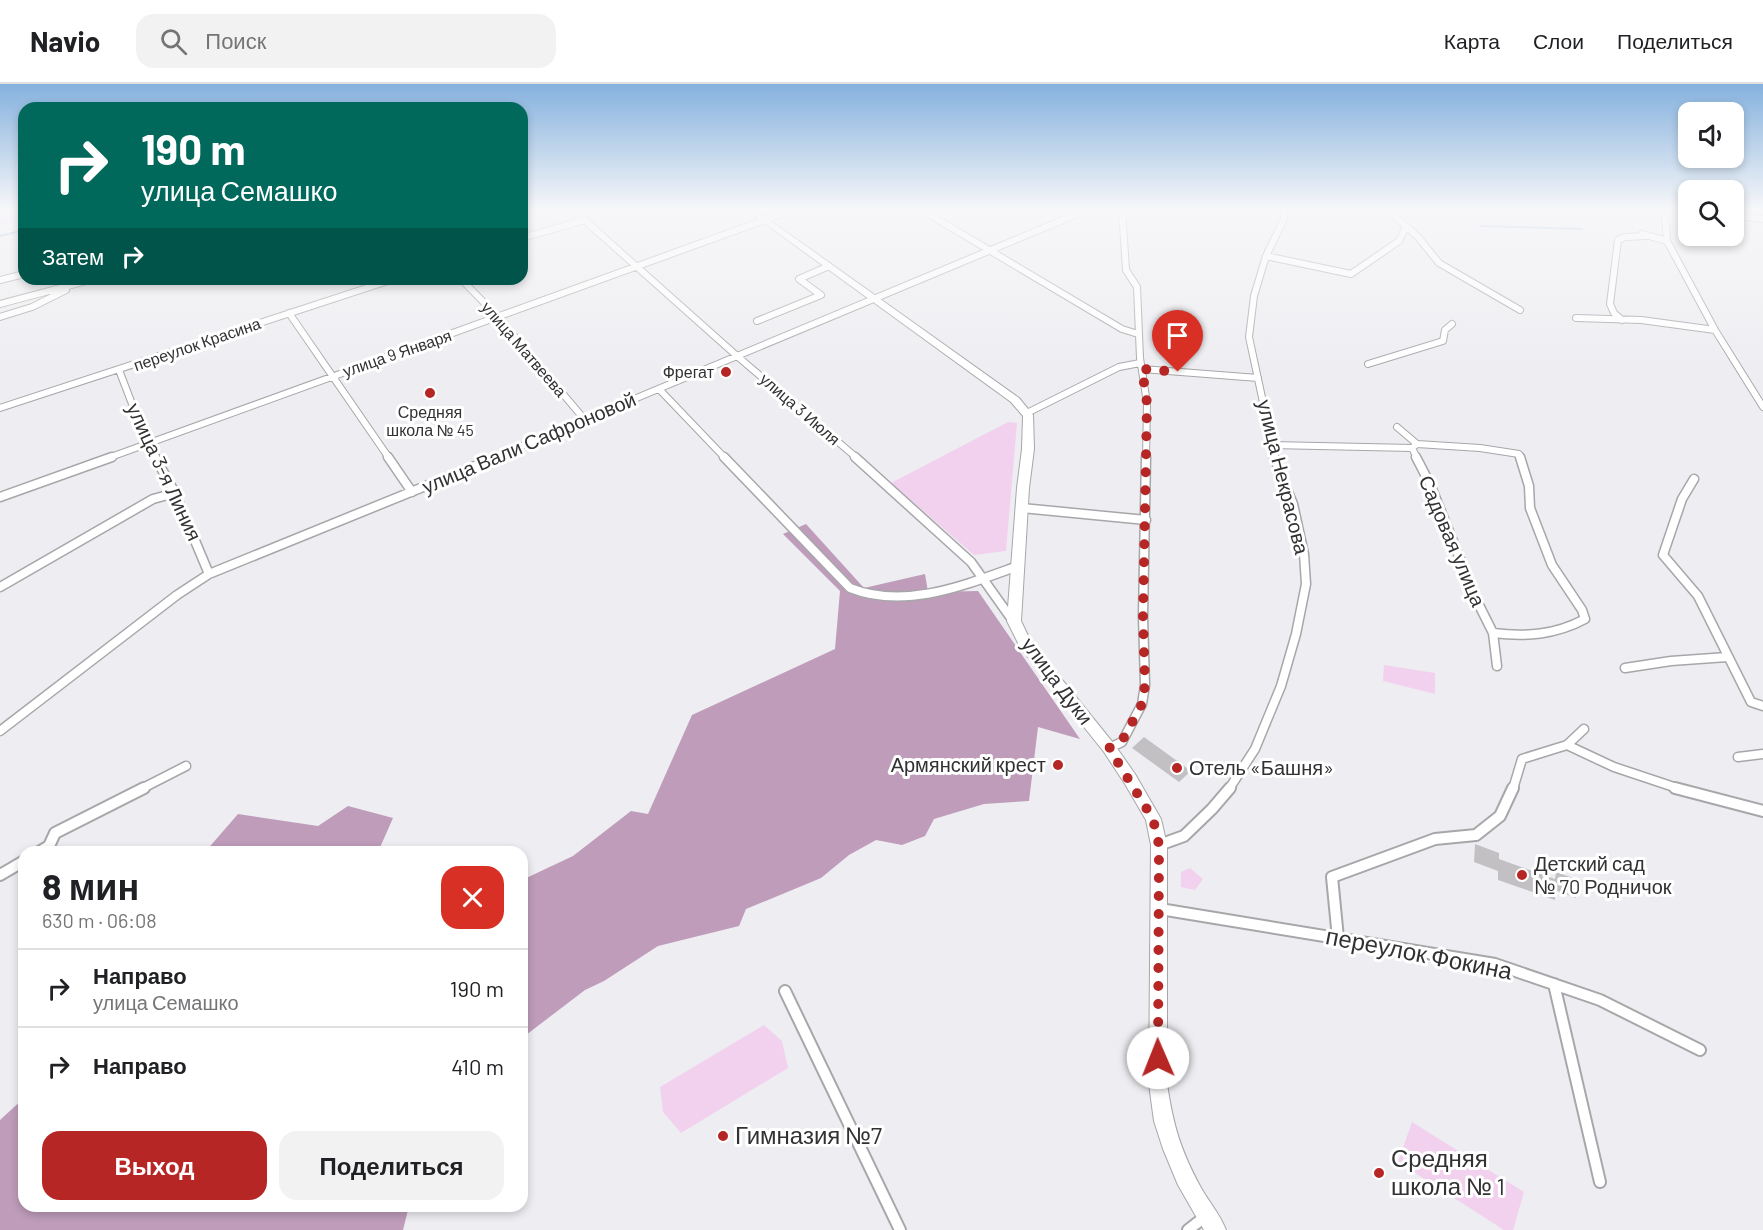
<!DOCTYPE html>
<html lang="ru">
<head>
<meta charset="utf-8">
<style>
	:root { --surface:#fff; --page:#f2f2f2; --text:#202124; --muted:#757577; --line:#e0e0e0; --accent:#b52624 }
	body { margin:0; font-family:Barlow,sans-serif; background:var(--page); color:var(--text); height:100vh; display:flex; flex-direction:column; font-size:22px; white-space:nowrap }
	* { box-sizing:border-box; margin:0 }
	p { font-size:20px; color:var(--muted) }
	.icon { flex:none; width:33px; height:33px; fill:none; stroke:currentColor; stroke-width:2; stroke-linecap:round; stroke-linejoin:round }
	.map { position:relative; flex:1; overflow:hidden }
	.side { position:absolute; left:18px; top:762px; width:510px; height:366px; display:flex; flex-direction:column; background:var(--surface); border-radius:18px; box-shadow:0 3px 9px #0003 }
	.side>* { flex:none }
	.guide { position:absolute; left:18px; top:18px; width:510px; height:183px; border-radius:18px; box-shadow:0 3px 9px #0003; background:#00695c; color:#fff; overflow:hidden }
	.controls { position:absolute; left:1678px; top:18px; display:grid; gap:12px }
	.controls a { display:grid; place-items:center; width:66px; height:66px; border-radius:12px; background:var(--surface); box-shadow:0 3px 9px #0003; font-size:30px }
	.pin { position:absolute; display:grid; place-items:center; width:51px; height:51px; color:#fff; margin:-62px -26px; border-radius:50% 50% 50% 0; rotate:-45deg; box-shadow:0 0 6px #0007 }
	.pin .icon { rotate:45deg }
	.me { position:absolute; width:66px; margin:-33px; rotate:359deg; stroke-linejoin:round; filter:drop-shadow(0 0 4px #0008) }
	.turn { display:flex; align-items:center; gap:21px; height:126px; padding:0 24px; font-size:27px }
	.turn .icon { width:78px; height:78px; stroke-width:2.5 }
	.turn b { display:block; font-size:42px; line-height:51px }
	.then { display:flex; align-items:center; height:57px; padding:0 24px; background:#0003; gap:12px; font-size:22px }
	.round { display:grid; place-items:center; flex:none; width:63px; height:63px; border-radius:18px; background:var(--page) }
	.head { display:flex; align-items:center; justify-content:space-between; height:102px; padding:0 24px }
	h1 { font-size:36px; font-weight:700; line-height:45px }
	.cta { display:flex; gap:12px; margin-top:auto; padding:12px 24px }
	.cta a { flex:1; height:69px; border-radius:18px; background:var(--accent); color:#fff; font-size:24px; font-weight:700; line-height:69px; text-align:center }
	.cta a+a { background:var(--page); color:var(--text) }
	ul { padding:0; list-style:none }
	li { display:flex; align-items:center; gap:18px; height:78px; padding:0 24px; border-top:2px solid var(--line) }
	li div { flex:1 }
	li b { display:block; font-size:22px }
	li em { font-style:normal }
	header { display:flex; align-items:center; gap:36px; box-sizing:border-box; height:84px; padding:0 30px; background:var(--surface); border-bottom:2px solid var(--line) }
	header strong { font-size:28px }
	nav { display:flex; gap:33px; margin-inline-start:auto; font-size:21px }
	.search { width:420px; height:54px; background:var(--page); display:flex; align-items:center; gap:15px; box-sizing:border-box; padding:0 21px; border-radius:18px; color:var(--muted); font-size:22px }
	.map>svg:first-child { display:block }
</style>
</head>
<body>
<header>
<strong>Navio</strong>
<div class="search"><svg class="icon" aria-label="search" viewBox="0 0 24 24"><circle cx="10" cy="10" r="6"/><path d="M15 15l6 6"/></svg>Поиск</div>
<nav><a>Карта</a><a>Слои</a><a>Поделиться</a></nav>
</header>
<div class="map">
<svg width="1763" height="1146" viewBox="0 0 1763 1146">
	<rect width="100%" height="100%" fill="#eeedf1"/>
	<path fill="#f2d1ef" d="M0,125H24V135L2,141L0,139Z
		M1008,338L1017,339L1006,467L974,471L891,399Z
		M1384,581L1435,589V610L1383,597Z
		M1190,784L1203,795L1195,806L1181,803V788Z
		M764,941L782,957L788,984L681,1049L663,1028L660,1003Z
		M1412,1038L1524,1108L1513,1146H1504L1398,1078Z"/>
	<path fill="#be9cba" d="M806,440L864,504L925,490L928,508L978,507L1080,655L1038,643L1029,717L984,720L934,735L925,752L902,761L876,756L849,771L821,794L746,825L739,842L658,862L604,897L585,906L522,954V796L573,772L631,727L648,730L692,631L835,565L840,507L783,450Z
		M348,722L393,734L378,768H205L238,730L318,742Z
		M24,1014V1122H409L403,1146H0V1036Z"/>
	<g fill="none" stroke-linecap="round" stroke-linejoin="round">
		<path stroke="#91adce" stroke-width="2" d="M1480,142L1582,145
			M0,152L24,146"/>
	</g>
	<path fill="#c2c0c3" d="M1144,653L1191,687L1179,698L1132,664Z
		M1475,760L1499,769V775L1555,795L1556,788L1576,795V814L1555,806V816L1498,796V787L1474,778Z"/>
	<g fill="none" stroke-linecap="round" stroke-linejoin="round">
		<defs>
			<path id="minor-far2" d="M572,125L737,272L857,374
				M920,125L1122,245L1138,250
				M1122,125L1126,186L1137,203L1140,274L1147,319L1146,374
				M1387,125L1418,153L1439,179L1520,226
				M1668,125L1665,131L1667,157L1715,246L1763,323
				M1734,131L1763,135
				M1642,150L1667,157
				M522,154L585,136
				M1266,172L1351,190L1399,157L1406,143
				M461,195L498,233L585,336
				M0,196L24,190
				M0,220L94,195
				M289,229L389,374
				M0,233L32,223L66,206
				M1576,234L1641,236L1715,246
				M1622,236L1614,229L1610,220L1618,156L1625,153L1647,152
				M757,237L821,211L799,195L829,182
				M1368,280L1443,257L1445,246L1452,240
				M1142,285L1258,294
				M119,286L147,359L155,374
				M659,305L725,374
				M0,324L394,195
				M1027,329L1119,283L1140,279
				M1397,343L1417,360L1412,364L1417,374
				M1417,360L1480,364L1519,370L1520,374
				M1271,361L1412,364
				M108,374L795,125
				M493,374L1089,125
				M1275,374L1249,253L1254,212L1266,172L1284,135L1285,125"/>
			<path id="minor-far1" d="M155,373L175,409L209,490
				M388,373L412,408
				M724,373L850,504C905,526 965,501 1018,482
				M855,373L971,478L1013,537
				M1416,373L1430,400L1477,517L1493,549L1497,582
				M1694,395L1682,415L1663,471L1698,512L1751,618L1763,622
				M0,413L112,373
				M1022,424L1146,436
				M0,503L153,415L175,409
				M1493,549C1526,553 1555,551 1585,535L1582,526L1552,481L1530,424L1529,402L1520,373
				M1625,584L1671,577L1727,573
				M0,647L177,511L209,490L497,373
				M1567,661L1614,683L1680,705
				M1109,664L1122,658L1142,620L1145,601L1143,532L1146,373
				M1738,673L1763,670
				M141,705L186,682
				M1229,705L1255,665L1281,602L1296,550L1306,500L1304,470L1293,420L1274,373
				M1513,705L1522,675L1567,661L1584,645"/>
			<path id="minor" d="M1675,704L1763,727
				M1159,761L1184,752L1212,725L1230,704
				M39,768L49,762L55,749L144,704
				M0,791L24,777
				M1160,825L1495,880L1600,916L1700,966
				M1338,854L1332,793L1435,755L1476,751L1500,732L1513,704
				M1554,900L1600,1098
				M785,907L900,1146
				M1188,1146L1206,1132"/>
			<path id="primary" d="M745,125H754L1019,314L1033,331L1034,365L1029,404L1021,537L1030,556L1114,660L1135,690L1161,735L1167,761V1000C1173,1040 1180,1065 1200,1102C1208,1117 1220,1130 1226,1146H1204L1201,1141L1178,1101L1163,1065L1154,1037L1149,1000L1151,761L1146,736L1125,700L1104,668L1020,563L1007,537L1017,404L1022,365L1023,332L1011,318Z"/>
		</defs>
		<use href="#minor-far2" stroke="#a7a7aa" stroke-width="8"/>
		<use href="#minor-far1" stroke="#a7a7aa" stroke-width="11"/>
		<use href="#minor" stroke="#a7a7aa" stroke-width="14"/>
		<use href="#primary" stroke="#a7a7aa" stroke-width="2"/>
		<use href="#minor-far2" stroke="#fff" stroke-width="6"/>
		<use href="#minor-far1" stroke="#fff" stroke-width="8"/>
		<use href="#minor" stroke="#fff" stroke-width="10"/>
		<use href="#primary" fill="#fff" fill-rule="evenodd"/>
	</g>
	<linearGradient id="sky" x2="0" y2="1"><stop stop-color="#85b1de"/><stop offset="0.44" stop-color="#f7f7f9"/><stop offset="1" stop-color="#f7f7f9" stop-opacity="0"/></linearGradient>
	<rect width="1763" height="285" fill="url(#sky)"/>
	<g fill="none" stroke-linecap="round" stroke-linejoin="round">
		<path stroke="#b52624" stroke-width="10" stroke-dasharray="0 18" d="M1158,974L1159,761L1153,735L1109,664L1122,657L1142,620L1145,601L1143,532L1147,319L1142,285L1178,288"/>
	</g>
	<g fill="#b52624" stroke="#fff" stroke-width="2">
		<circle cx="726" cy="288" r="6"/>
		<circle cx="430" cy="309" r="6"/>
		<circle cx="1058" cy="681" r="6"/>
		<circle cx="1177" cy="684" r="6"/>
		<circle cx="1522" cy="791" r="6"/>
		<circle cx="723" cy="1052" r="6"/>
		<circle cx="1379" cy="1089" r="6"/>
	</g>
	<g text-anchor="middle" stroke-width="6" stroke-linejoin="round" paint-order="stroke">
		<g font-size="16" fill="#323234" stroke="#fff">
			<text transform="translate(197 260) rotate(-19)" y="6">переулок Красина</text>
			<text transform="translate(524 265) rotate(49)" y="6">улица Матвеева</text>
			<text transform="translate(397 269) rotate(-19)" y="6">улица 9 Января</text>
			<text transform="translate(800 325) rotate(41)" y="6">улица 3 Июля</text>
		</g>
		<g font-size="16" fill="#323234" stroke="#fff" text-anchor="end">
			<text x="714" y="294">Фрегат</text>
			<text x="430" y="334" text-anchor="middle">Средняя<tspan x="430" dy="18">школа № 45</tspan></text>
		</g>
		<g font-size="20" fill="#323234" stroke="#fff">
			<text transform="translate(529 359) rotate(-23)" y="7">улица Вали Сафроновой</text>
			<text transform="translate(164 388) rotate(65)" y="7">улица 3-я Линия</text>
			<text transform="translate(1283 393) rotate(76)" y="7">улица Некрасова</text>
			<text transform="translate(1452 457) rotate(67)" y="7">Садовая улица</text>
			<text transform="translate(1057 597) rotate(53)" y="7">улица Дуки</text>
		</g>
		<g font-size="20" fill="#323234" stroke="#fff" text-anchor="start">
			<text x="1046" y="688" text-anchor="end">Армянский крест</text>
			<text x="1189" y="691">Отель «Башня»</text>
			<text x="1534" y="787">Детский сад<tspan x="1534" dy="23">№ 70 Родничок</tspan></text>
		</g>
		<g font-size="24" fill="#323234" stroke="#fff">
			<text transform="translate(1419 870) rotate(11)" y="8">переулок Фокина</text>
		</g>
		<g font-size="24" fill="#323234" stroke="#fff" text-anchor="start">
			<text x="735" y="1060">Гимназия №7</text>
			<text x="1391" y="1083">Средняя<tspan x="1391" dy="28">школа № 1</tspan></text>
		</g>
	</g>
</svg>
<div class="controls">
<a><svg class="icon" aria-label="sound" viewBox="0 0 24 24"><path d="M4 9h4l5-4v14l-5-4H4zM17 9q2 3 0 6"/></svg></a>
<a><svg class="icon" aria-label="search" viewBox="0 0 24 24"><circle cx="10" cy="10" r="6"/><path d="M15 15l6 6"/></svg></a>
</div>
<div class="pin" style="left:1178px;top:288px;background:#d93025"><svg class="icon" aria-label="arrive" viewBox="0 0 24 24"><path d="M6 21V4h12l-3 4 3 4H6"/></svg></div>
<svg class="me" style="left:1158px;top:974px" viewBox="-20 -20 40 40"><circle r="19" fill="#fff"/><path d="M0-13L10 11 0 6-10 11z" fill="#b52624"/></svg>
<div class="guide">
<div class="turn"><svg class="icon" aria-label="right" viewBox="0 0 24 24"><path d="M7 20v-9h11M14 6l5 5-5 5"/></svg><div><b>190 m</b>улица Семашко</div></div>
<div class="then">Затем<svg class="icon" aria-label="right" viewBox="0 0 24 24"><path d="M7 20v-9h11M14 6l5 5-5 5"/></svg></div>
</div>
<section class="side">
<div class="head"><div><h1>8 мин</h1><p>630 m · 06:08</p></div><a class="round" style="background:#d93025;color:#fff"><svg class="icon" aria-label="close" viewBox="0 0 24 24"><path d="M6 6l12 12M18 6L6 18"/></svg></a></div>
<ul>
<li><svg class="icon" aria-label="right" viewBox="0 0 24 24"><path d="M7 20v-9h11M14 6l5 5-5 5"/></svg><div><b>Направо</b><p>улица Семашко</p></div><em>190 m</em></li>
<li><svg class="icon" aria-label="right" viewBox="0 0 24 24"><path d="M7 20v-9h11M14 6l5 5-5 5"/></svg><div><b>Направо</b></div><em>410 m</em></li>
</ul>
<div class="cta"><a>Выход</a><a>Поделиться</a></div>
</section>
</div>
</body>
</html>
